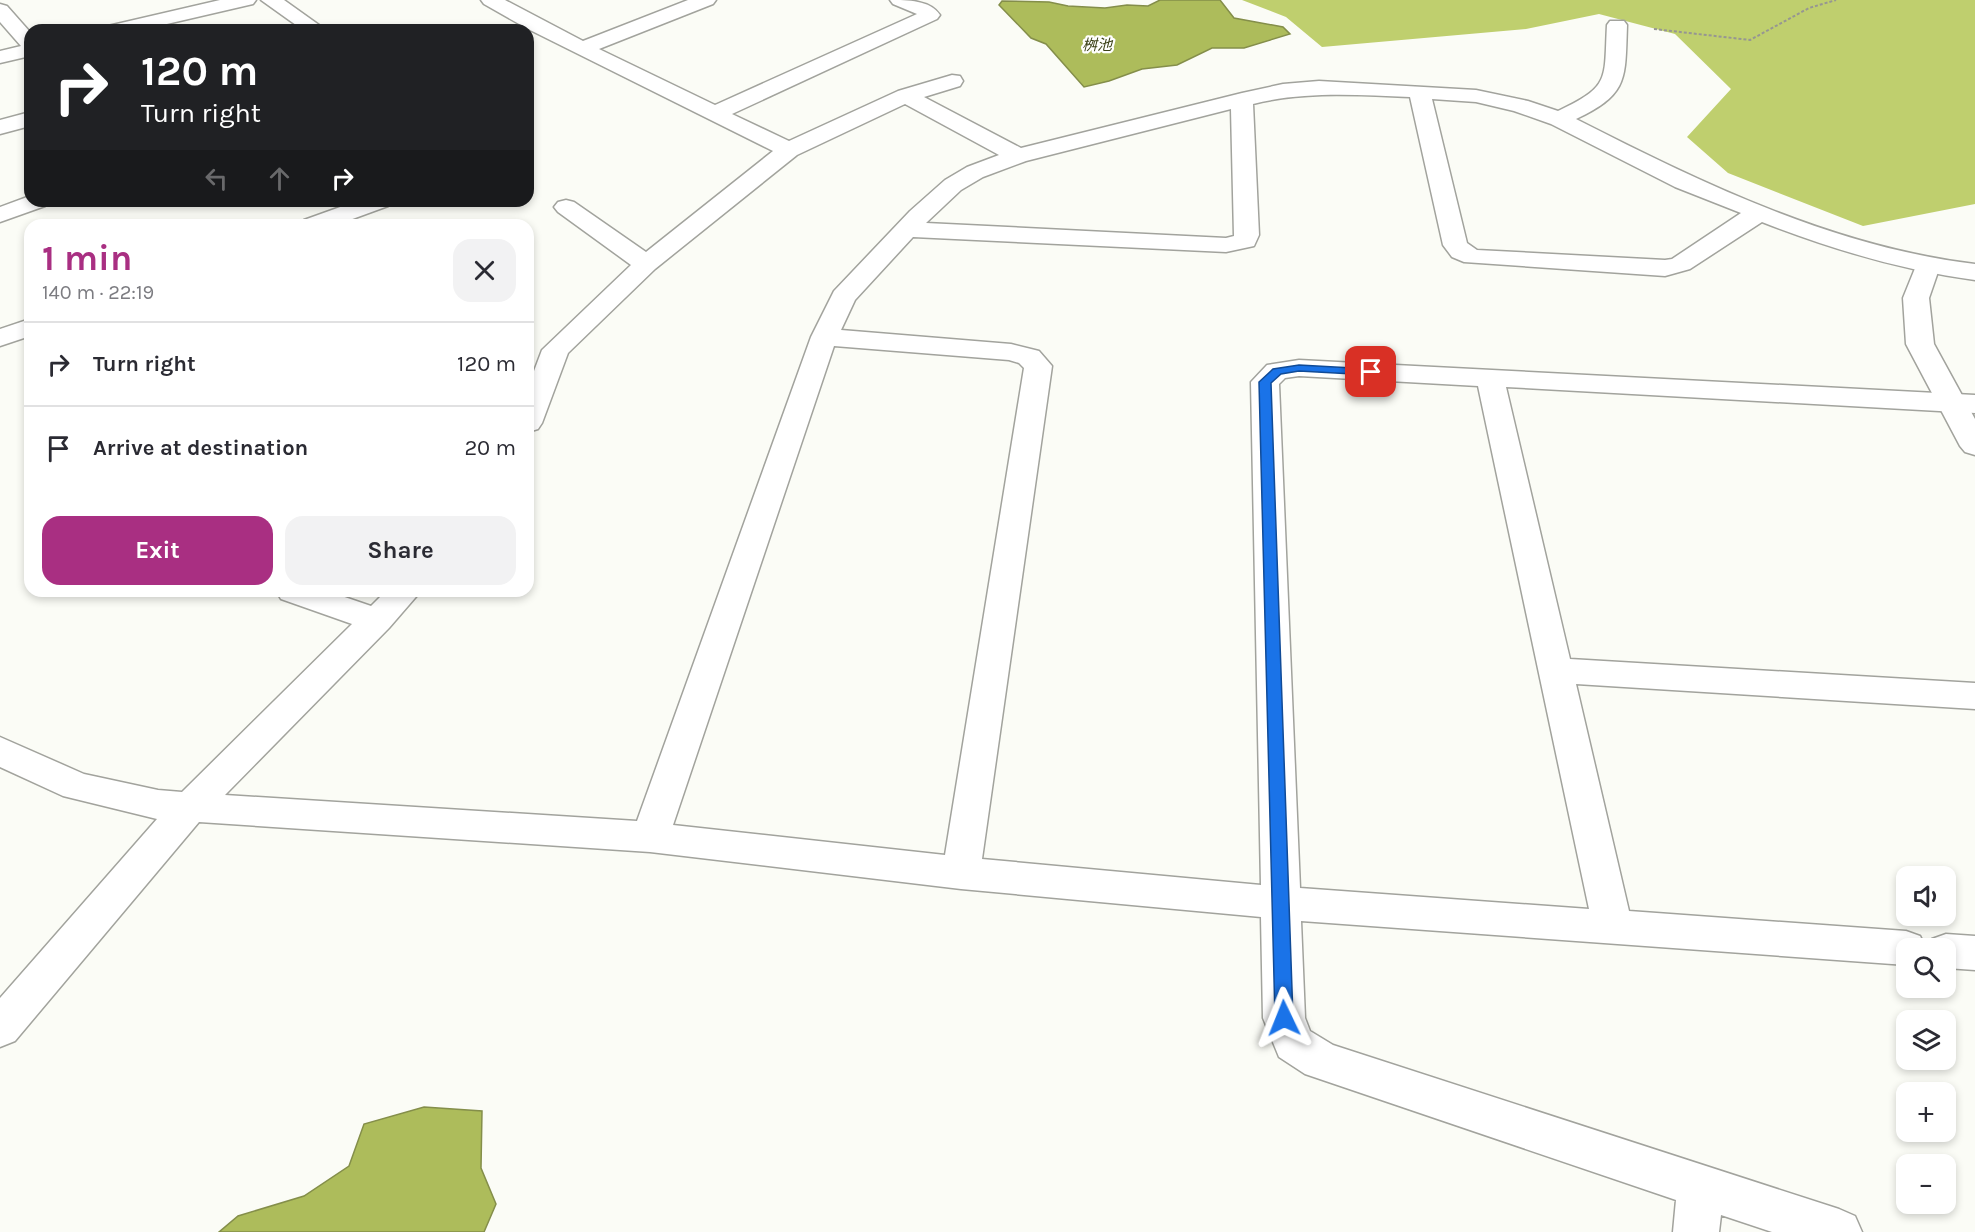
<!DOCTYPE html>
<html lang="en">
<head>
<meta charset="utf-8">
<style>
	:root { --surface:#fff; --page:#f2f2f3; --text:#2b2b33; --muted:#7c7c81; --line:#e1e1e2; --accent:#a92f82 }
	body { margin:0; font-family:Karla,"Noto Sans JP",sans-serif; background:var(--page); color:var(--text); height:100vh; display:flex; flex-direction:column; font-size:22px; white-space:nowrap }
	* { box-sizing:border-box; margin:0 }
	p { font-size:20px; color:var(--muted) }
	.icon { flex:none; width:33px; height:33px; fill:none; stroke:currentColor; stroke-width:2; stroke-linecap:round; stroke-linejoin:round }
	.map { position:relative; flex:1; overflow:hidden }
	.side { position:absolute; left:24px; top:219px; width:510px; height:378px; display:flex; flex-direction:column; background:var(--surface); border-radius:18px; box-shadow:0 3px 9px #0003 }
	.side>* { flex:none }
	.banner { position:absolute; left:24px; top:24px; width:510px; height:183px; border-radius:18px; box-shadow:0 3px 9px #0003; background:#202124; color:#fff; overflow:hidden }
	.fabs { position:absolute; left:1896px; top:866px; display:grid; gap:12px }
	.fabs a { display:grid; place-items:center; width:60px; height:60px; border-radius:12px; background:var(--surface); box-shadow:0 3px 9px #0003; font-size:30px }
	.pin { position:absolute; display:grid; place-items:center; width:51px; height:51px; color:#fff; margin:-26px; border-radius:12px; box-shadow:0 3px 9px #0006 }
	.me { position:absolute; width:66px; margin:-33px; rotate:358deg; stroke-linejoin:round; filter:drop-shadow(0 0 4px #0008) }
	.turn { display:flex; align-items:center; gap:21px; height:126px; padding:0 18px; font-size:27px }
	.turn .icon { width:78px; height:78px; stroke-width:2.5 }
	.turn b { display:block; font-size:42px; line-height:51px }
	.lanes { display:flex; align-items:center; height:57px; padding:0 18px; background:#0003; justify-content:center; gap:30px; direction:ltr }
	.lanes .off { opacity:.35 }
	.round { display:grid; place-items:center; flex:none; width:63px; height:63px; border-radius:18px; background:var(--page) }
	.head { display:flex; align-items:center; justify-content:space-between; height:102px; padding:0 18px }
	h1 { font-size:36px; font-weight:700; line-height:45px; color:var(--accent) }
	.action { display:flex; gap:12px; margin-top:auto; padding:12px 18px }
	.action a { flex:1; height:69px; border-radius:18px; background:var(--accent); color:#fff; font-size:24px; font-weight:700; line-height:69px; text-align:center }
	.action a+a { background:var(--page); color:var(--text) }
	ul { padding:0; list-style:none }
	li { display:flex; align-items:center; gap:18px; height:84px; padding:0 18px; border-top:2px solid var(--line) }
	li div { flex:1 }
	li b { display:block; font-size:22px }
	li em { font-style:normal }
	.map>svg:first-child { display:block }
</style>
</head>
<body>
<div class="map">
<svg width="1975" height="1232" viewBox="0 0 1975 1232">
	<rect width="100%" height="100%" fill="#fbfcf6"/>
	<path fill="#bfcf6e" d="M1242,0H1975V204L1863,226L1728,173L1687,137L1731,89L1675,34L1599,14L1526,29L1322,47L1286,17Z"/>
	<path fill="#adbc5b" stroke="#848e4a" stroke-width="1.5" d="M1160,0H1220L1234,18L1283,27L1290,34L1244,48H1212L1177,65L1142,69L1109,81L1084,87L1046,44L1031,38L999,5L1002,1L1049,2L1068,6L1105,8L1127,5L1148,6Z
		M424,1107L482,1111L481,1168L496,1204L484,1232H219L238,1216L304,1196L349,1166L364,1124Z"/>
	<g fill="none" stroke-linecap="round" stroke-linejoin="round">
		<defs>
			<path id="street" d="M220,0H256L253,4L141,30H105L108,26Z
				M261,0H284L326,30H303Z
				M481,0H505L583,41L688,0H716L713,4L599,49L715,105L917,14L893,4L890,0C908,0 930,0 940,15L937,19L732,114L789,141L898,91L952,75L960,76L963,81L960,86L924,97L1021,148L1242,93L1283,84L1319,81L1476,90L1528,101L1558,111C1611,86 1604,80 1607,25L1610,21H1624L1627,25C1625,79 1629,94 1576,119C1702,183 1833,247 1975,264V280C1901,270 1831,249 1762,222L1690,269L1665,276L1464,262L1452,257L1443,245L1410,97C1356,95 1305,91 1253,104L1259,235L1254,246L1226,252L913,237L855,300L841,330L1011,344L1039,351L1052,366L982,859L1261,885L1251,382L1267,365L1299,360L1975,395V413L1506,387L1570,659L1975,683V709L1576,684L1629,911L1906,931L1920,936L1926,948H1906V965L1301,921L1305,1018L1310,1031L1333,1045L1839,1209L1855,1216L1862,1232H1772L1721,1215L1719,1232H1673L1676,1200L1305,1074L1279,1057L1263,1018L1261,917L961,889L650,852L199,822L15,1041L0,1047V998L157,819L63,796L0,767V737L84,774L158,790L182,792L352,624L281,599L276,591H327L371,606L386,591H421L389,628L225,795L637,821L811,337L834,291L910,211L945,180L967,167L999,155L905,104L797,155L655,269L568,353L542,423L538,429L528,432V387L542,350L631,265L558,212L554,207L558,202L566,200L574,202L646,252L773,151L528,29L484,4ZM1432,99L1476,102L1514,111L1551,124L1675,187L1741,213L1672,259L1665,260L1477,250L1467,243ZM1231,109L1234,236L1226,238L926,223L961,190L983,177L1026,161ZM834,346L1009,360L1019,363L1024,368L945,855L673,825ZM1299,376L1478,386L1589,909L1300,888L1279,384L1285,378Z
				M0,4L7,6L30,32V56L0,63V51L21,46L0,22Z
				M30,112V126L0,134V120Z
				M30,196V201H49L45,206L0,222V207Z
				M357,201H392L388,206L336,225H301L304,220Z
				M30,319V336L0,346V329Z
				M1946,934L1975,936V970L1946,968V948H1927L1932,939Z"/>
			<path id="secondary" d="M1927,258L1936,261L1940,266L1929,298L1934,344L1975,419V455L1965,452L1960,446L1906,344L1903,298L1918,261Z"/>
		</defs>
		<use href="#street" stroke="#a2a39d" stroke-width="3"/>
		<use href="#secondary" stroke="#a2a39d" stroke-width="3"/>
		<path stroke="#969692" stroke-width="2" stroke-dasharray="3 2" stroke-linecap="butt" d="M1654,29L1750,40L1809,8L1836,0"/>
		<use href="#street" fill="#fff" fill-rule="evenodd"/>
		<use href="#secondary" fill="#fff" fill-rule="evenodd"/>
	</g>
	<path fill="#1a73e8" stroke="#114b97" stroke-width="1.5" d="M1299,365L1371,369L1376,372L1371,375L1299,371L1281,374L1271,383L1293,1018L1290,1024L1284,1026L1278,1024L1275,1018L1259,382L1273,369Z"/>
	<g text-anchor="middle" stroke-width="4.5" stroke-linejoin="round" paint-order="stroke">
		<g font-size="15" font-style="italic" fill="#3c4219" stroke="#fffffe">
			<text x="1097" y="50">桝池</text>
		</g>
	</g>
</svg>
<div class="fabs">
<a><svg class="icon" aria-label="sound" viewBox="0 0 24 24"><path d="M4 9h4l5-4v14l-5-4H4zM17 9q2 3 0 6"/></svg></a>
<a><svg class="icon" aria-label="search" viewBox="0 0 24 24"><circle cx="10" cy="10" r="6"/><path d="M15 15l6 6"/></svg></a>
<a><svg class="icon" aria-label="layers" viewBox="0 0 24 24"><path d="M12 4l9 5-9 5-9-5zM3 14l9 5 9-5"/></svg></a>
<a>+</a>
<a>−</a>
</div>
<div class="pin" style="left:1371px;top:372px;background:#d93025"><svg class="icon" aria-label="arrive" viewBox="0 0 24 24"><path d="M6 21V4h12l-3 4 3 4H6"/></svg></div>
<svg class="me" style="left:1284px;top:1018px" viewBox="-20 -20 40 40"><path d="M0-17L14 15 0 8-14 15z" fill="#1a73e8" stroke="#fff" stroke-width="4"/></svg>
<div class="banner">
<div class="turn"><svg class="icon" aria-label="right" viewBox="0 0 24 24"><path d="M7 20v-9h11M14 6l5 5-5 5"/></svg><div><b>120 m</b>Turn right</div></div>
<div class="lanes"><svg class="icon off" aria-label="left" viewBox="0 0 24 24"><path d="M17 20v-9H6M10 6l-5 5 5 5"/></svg><svg class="icon off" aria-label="ahead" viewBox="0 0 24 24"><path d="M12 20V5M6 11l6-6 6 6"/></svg><svg class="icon" aria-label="right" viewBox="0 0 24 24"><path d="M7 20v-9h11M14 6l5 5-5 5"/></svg></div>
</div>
<section class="side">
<div class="head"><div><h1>1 min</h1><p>140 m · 22:19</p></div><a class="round"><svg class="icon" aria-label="close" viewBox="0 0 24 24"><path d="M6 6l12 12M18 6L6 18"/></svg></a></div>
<ul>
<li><svg class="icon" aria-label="right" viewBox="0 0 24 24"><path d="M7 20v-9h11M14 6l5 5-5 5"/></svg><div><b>Turn right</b></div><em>120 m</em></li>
<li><svg class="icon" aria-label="arrive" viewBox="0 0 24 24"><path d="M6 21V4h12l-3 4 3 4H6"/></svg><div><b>Arrive at destination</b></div><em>20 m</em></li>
</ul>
<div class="action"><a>Exit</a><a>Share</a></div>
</section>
</div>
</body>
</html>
